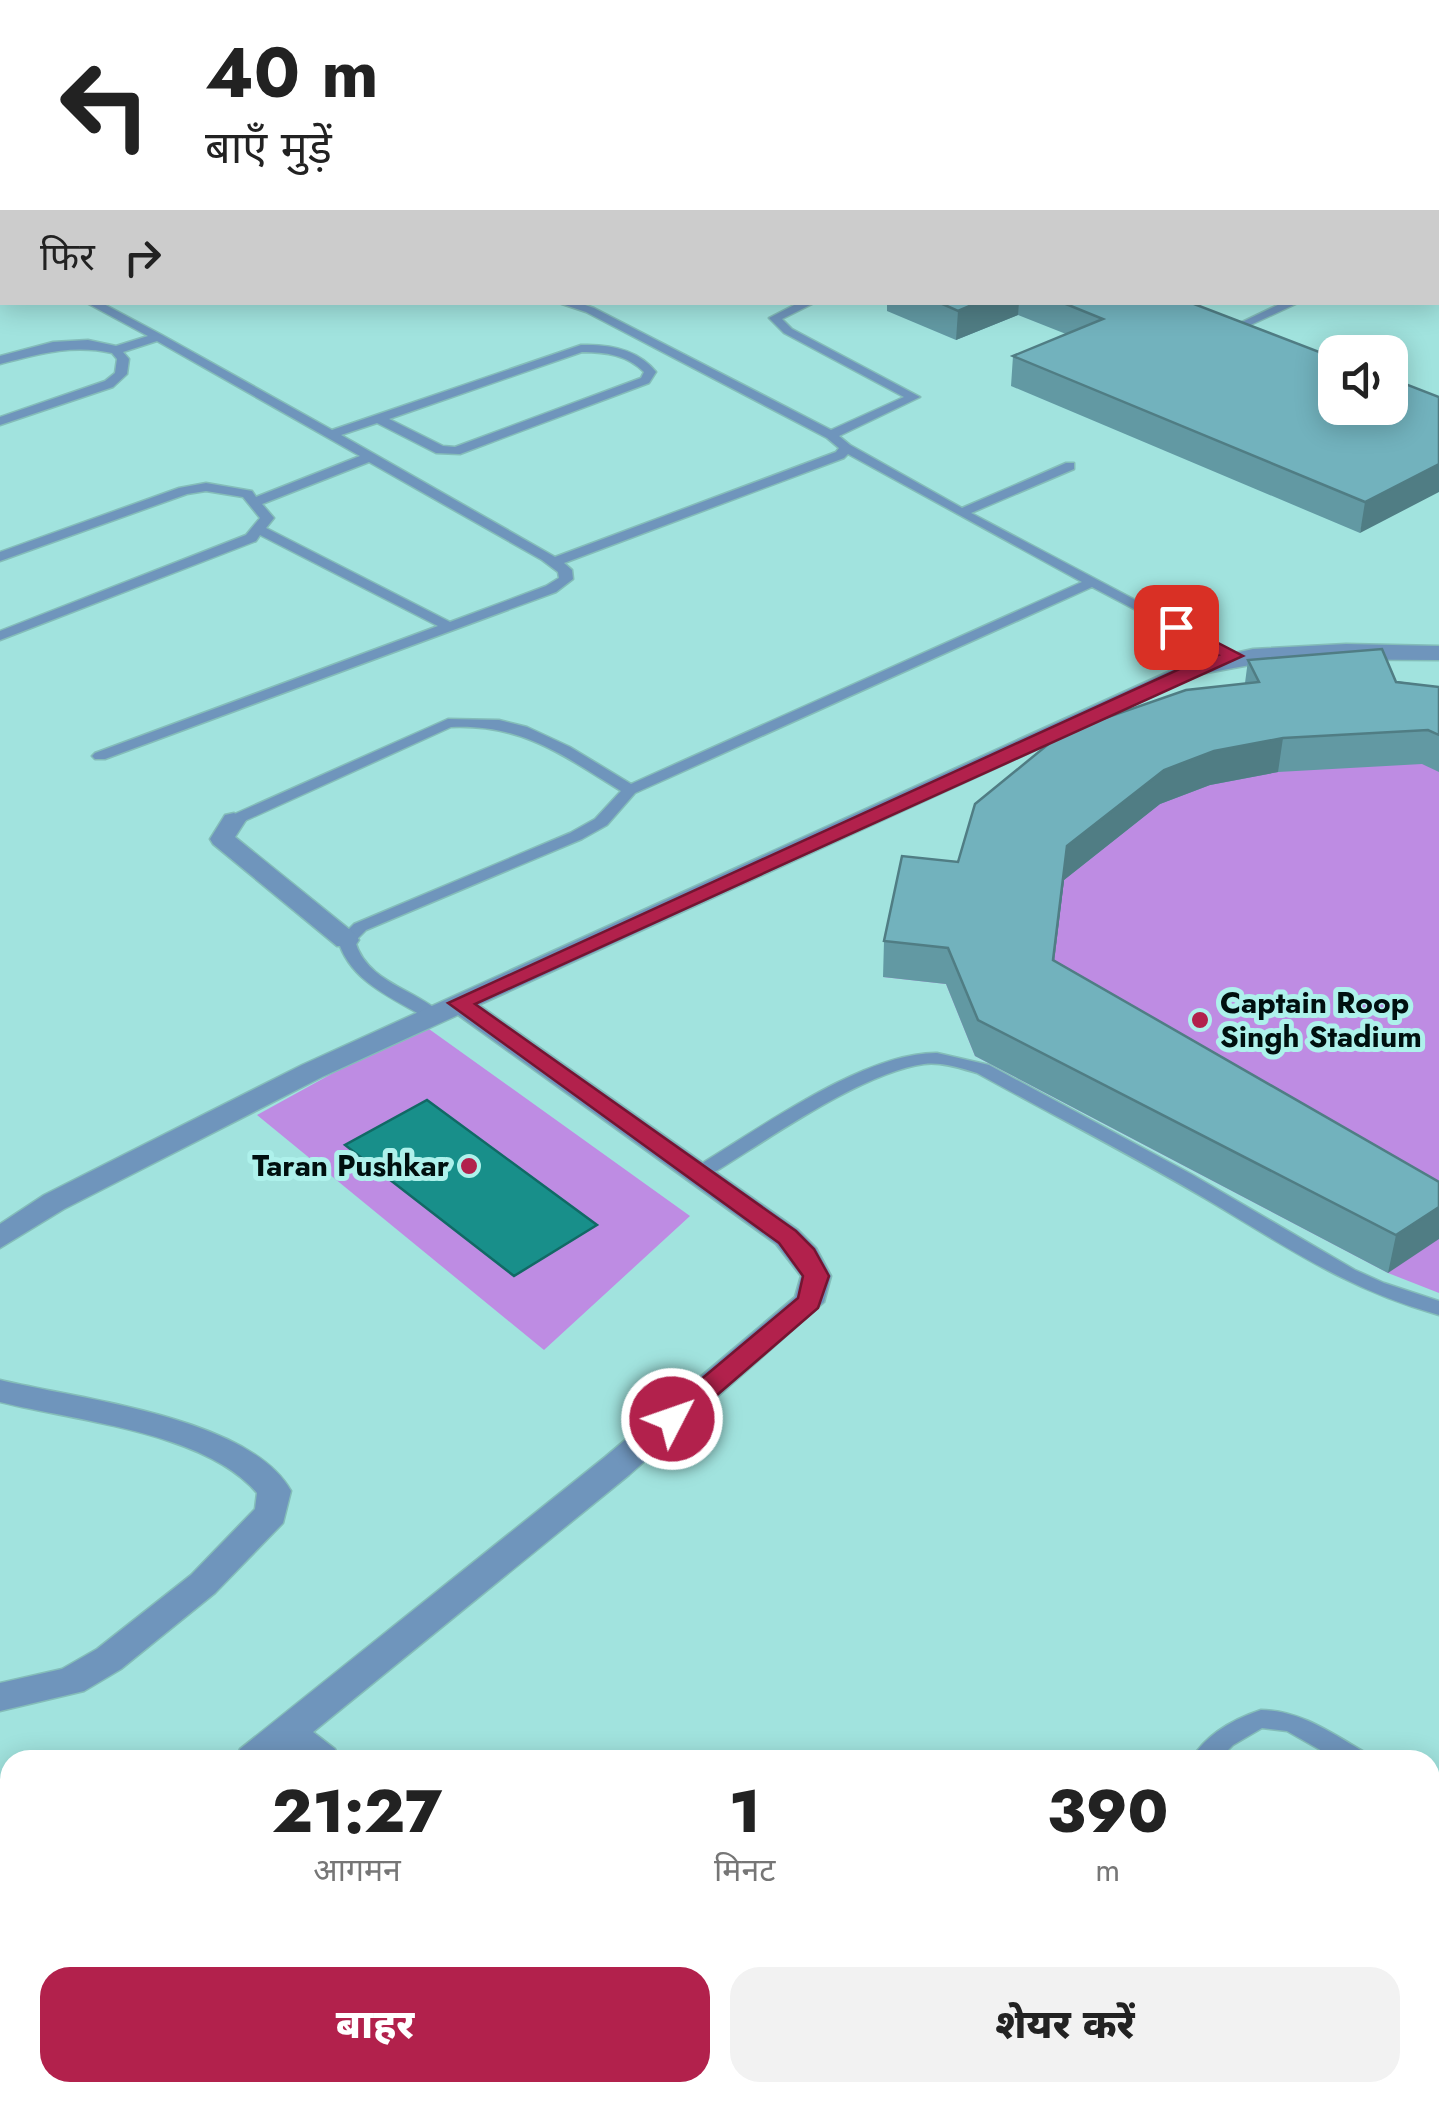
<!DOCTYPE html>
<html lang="hi">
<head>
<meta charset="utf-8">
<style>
	:root { --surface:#fff; --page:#f2f2f2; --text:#222; --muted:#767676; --accent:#b2214c }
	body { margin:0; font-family:Jost,"Noto Sans Devanagari",sans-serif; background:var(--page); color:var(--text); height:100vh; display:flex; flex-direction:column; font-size:38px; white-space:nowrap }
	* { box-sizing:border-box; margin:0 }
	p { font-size:32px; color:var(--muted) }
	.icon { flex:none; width:55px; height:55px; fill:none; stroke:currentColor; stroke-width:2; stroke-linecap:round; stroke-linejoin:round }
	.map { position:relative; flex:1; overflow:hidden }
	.panel { position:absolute; left:0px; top:1750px; width:1440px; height:352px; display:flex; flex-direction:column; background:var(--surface); border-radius:30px 30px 0 0; box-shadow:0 5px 25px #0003 }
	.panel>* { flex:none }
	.hud { position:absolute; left:0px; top:0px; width:1440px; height:305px; box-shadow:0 5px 25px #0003; background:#fff; color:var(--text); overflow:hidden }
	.fabs { position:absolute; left:1318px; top:335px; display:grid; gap:20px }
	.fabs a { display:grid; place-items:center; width:90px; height:90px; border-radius:20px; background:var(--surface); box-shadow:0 5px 25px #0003; font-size:50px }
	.pin { position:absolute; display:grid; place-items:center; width:85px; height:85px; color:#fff; margin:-42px; border-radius:20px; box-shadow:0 5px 15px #0006 }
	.me { position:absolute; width:110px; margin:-55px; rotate:49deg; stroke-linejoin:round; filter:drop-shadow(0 0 8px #0008) }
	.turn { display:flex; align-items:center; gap:35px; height:210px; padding:0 40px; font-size:45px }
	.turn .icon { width:130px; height:130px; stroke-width:2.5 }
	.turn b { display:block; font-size:70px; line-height:85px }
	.then { display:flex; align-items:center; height:95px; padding:0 40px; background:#0003; gap:20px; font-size:38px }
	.eta { display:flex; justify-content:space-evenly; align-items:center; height:170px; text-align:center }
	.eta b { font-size:60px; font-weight:800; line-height:70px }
	.button { display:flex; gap:20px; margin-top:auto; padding:20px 40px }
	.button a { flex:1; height:115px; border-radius:30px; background:var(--accent); color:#fff; font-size:40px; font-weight:800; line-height:115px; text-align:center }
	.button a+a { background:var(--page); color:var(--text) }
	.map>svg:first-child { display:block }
</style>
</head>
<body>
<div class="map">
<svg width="1439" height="2101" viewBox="0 0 1439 2101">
	<rect width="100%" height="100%" fill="#a1e3de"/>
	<path fill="#be8ce3" d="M1439,721V1293L1388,1273L975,1056L946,984L883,977L955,896L973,839Z
		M422,1024L690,1216L544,1350L257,1115Z"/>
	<path fill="#188f8a" stroke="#116965" stroke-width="2.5" d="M427,1100L597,1225L514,1276L345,1145Z"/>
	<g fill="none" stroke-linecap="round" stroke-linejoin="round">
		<defs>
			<path id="service" d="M2,64V70L0,71V65Z
				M1438,95H1439V101H1438Z
				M0,253H2V260H0Z
				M85,302H100L162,335L332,430L581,345C609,344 638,349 656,372L649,383L460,454L436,453L377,423L341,435L555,557L836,452L839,448L827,438L586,312L556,302H576L594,308L831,430L904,397L784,333L769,318L800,302H816L782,319L792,329L920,397L839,436L850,445L962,508L1066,463H1074V469L971,513L1241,656L1234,660L1229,659L1092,587L635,793L607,825L582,839L366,930L355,941C367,983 414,988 443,1015L434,1020L428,1019C393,998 350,982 338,940L354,924L570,833L595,819L621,791C562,755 523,724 451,727L240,823H228L226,820L228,817L448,719L499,720L527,727L570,747L631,784L1082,582L848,454L844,458L564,563L572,570L573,579L556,592L105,759H95L92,756L95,753L438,626L260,535L256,541L0,640V631L246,535L260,518L243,497L206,491L187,494L0,561V552L179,488L206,483L252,491L256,497L360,456L157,341L123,352L129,359L127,374L113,387L0,425V417L105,381L115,373L117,359L112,353C72,344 39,354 0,364V356L53,342L88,340L116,346L148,336ZM582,352C606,352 627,355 644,372L641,378L455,447L443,446L389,419ZM369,462L542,560L558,572L559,578L546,586L450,622L266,528L274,518L262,504Z
				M1284,302H1300L1233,333L1223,331Z
				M937,1053L989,1065L1191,1174L1355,1270L1384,1283L1439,1301V1315C1346,1289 1287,1247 1206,1199C1131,1155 1053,1115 977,1073C960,1068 942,1062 924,1064C859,1073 762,1144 705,1178L698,1180L689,1174L691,1170C755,1132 863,1052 937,1053Z
				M1261,1710C1300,1710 1333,1734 1366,1753L1370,1760H1338L1287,1731L1262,1728L1233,1745L1218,1760H1191C1206,1734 1234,1719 1261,1710Z
				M1430,1789L1439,1792V1814L1430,1811Z
				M1430,1951L1439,1954V1979L1430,1976Z
				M1390,2092H1424L1428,2101H1395Z"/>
			<path id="minor" d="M0,2H3L2,11H0Z
				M1438,61H1439V69H1438Z
				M1346,644L1439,646V660L1283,659L1201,674L479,1005L798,1230L816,1248L831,1276L824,1302L629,1475L313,1732L335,1749L340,1760H295L287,1753L279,1760H235L240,1749L605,1457L795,1297L801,1276L776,1244L458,1015L322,1077L64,1209L0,1248V1224L44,1195L302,1065L1185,664L1253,649Z
				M234,813L246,820L235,837L355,934L359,940L355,946H337L213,844L210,839L225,815Z
				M0,1380C78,1399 250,1417 291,1491L283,1523L215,1593L121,1669L84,1691L0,1711V1683L62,1669L97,1649L191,1575L255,1509L257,1493C206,1432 75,1421 0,1402Z
				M10,1940V1979L0,1982V1943Z
				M503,2092H548L544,2101H499Z"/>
			<path id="tertiary" d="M0,15H2V23H0Z
				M1438,281H1439V291H1438Z"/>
			<path id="secondary" d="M587,0H606L607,2H589Z
				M1438,13H1439V21H1438Z"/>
			<path id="primary" d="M0,45L2,44"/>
		</defs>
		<use href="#service" stroke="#84bdb9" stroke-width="3"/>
		<use href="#minor" stroke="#84bdb9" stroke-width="3"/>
		<use href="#tertiary" stroke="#84bdb9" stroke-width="3"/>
		<use href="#secondary" stroke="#84bdb9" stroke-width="3"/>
		<use href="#primary" stroke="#84bdb9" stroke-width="31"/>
		<use href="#service" fill="#6f95bc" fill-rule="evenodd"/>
		<use href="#minor" fill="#6f95bc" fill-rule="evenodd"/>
		<use href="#tertiary" fill="#6f95bc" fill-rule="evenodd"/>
		<use href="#secondary" fill="#3874ad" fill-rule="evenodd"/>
		<use href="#primary" stroke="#1f5c94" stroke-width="28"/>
		<path stroke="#2b4947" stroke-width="4" stroke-dasharray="10 10" stroke-linecap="butt" d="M131,0L139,2
			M175,0L183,2"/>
		<defs>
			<path id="primary-bridge" d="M158,2L167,0"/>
		</defs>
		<use href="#primary-bridge" stroke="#84bdb9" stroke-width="19" stroke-linecap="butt"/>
		<use href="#primary-bridge" stroke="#1f5c94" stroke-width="16"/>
	</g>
	<path fill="#6299a3" d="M887,302H1189L1390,408L1360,533L1011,386L1013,356L1066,334L1018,315L956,340L887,311Z
		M1248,660L1439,687V772L1422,764L1278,772L1210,785L1160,804L1064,880L1054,960L1439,1182L1388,1273L975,1056L946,984L883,977L884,941L958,862L1245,683Z"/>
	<path fill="#507d84" d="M979,302H1019L1018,315L956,340L958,311Z
		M1439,464V492L1360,533L1365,502Z
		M1283,738L1278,772L1210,785L1160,804L1064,880L1050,995L1067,846L1164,770L1214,751Z
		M1439,1207V1239L1388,1273L1396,1235Z"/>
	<path fill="#72b2bd" stroke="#507d84" stroke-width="2.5" d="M938,302H979L958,311Z
		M1061,302H1189L1335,358V408H1390V378L1439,397V464L1365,502L1013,356L1103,319Z
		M1382,649L1396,682L1439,687V735L1428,730L1283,738L1214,751L1164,770L1067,846L1053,960L1439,1182V1207L1396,1235L978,1020L948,948L884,941L902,856L958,862L975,804L1062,733L1186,690L1259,682L1248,660Z"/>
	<path fill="#b2214c" stroke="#741531" stroke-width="2.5" d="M1176,621L1243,656L475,1004L796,1231L814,1249L829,1276L818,1308L681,1426H662L658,1419L662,1412L798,1298L803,1276L779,1243L448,1003L1186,666L1218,655L1170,631V623Z"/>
	<g fill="#b2214c" stroke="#aef1eb" stroke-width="4">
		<circle cx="1200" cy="1020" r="10"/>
		<circle cx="469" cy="1166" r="10"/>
	</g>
	<g text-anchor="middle" stroke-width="10" stroke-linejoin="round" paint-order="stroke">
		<g font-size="30" font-weight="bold" fill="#00100f" stroke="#aef1eb" text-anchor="start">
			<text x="1220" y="1013">Captain Roop<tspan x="1220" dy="34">Singh Stadium</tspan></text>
			<text x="449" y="1176" text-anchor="end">Taran Pushkar</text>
		</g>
	</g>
</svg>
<div class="fabs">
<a><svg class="icon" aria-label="sound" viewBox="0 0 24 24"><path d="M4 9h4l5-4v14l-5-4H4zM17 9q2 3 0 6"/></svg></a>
</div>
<div class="pin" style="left:1176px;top:627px;background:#d93025"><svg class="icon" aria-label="arrive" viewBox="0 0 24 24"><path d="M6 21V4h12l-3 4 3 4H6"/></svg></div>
<svg class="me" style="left:672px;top:1419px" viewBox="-20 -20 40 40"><circle r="17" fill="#b2214c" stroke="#fff" stroke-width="3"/><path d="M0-11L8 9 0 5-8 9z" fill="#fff"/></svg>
<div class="hud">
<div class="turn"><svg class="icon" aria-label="left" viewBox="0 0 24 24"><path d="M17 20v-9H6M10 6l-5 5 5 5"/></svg><div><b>40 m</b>बाएँ मुड़ें</div></div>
<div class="then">फिर<svg class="icon" aria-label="right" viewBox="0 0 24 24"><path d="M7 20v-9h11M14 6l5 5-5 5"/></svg></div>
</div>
<section class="panel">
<div class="eta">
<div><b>21:27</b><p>आगमन</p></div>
<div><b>1</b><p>मिनट</p></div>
<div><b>390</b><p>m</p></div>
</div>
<div class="button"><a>बाहर</a><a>शेयर करें</a></div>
</section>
</div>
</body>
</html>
